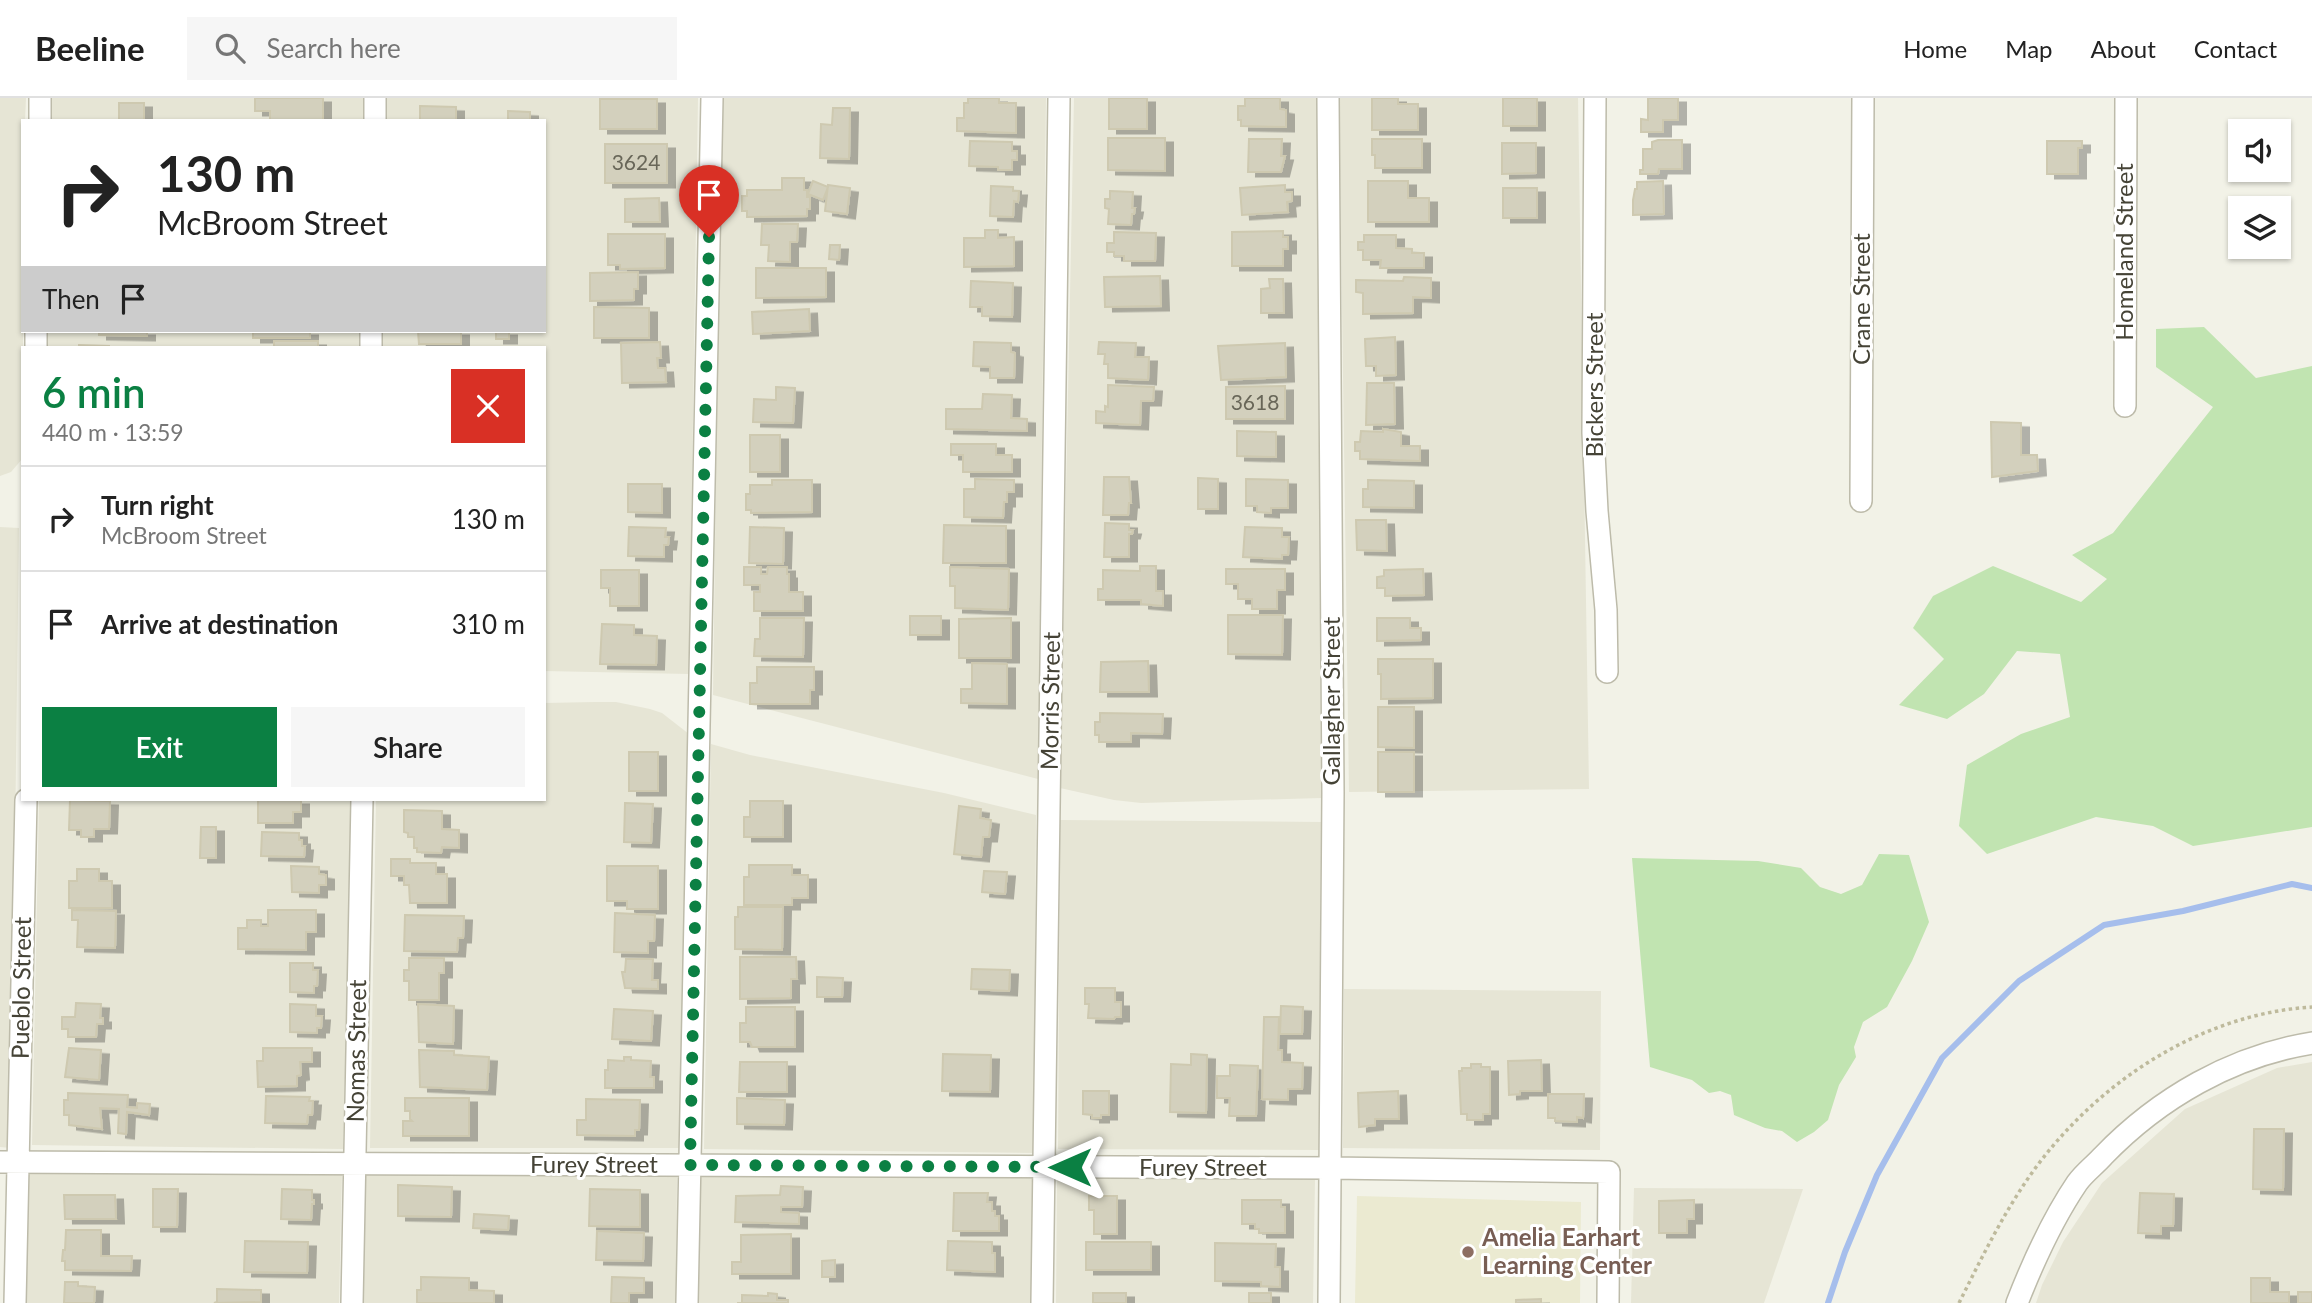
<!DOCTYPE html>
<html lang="en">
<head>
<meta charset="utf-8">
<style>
	:root { --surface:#fff; --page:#f6f6f6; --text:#222; --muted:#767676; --line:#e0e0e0; --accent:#0b8043 }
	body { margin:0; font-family:Lato,sans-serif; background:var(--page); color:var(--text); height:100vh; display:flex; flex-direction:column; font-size:26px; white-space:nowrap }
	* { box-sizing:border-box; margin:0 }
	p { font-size:23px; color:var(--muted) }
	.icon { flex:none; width:38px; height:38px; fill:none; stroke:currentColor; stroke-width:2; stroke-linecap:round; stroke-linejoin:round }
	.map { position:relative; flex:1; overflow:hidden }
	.side { position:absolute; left:21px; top:248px; width:525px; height:455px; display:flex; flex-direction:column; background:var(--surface); border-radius:0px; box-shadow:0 2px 5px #0004 }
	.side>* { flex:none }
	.guide { position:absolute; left:21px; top:21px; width:525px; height:214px; border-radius:0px; box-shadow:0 2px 5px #0004; background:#fff; color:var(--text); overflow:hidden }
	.controls { position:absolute; left:2228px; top:21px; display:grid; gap:14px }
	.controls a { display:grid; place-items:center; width:63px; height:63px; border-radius:0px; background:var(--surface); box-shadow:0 2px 5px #0004; font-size:35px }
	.pin { position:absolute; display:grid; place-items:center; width:60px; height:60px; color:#fff; margin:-72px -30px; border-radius:50% 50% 50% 0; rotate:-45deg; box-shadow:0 0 7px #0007 }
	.pin .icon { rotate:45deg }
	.me { position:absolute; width:77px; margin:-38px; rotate:270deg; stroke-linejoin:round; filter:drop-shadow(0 0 5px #0008) }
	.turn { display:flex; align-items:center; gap:24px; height:147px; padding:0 21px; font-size:32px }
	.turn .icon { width:91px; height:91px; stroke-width:2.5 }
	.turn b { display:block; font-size:49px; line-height:60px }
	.then { display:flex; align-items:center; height:66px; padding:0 21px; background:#0003; gap:14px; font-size:26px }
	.round { display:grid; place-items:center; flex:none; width:74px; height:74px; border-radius:0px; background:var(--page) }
	.summary { display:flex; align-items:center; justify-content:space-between; height:119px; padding:0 21px }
	h1 { font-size:42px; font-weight:600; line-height:52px; color:var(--accent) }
	.action { display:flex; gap:14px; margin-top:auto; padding:14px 21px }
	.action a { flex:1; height:80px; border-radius:0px; background:var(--accent); color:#fff; font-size:28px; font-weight:600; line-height:80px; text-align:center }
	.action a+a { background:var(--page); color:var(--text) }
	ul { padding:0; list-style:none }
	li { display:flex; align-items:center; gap:21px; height:105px; padding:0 21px; border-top:2px solid var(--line) }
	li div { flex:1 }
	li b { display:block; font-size:26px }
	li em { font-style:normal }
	header { display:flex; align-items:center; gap:42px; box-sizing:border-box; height:98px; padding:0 35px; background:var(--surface); border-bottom:2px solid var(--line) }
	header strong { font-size:33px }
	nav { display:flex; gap:38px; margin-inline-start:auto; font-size:24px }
	.search { width:490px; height:63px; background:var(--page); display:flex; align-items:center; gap:18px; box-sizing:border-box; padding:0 24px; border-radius:0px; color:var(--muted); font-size:26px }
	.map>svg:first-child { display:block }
</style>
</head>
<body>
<header>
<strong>Beeline</strong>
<div class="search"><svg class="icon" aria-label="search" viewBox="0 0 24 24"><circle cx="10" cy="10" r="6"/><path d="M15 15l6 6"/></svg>Search here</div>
<nav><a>Home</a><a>Map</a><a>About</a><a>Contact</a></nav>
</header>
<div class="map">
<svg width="2312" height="1205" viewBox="0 0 2312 1205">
	<defs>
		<filter id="shadow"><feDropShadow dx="8" dy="4.5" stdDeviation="0" flood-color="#0004"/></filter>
	</defs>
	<rect width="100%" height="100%" fill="#f2f2e7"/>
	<path fill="#e6e5d5" d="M0,0H26L25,23H23V360L11,374L0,378Z
		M52,0H365V23H52Z
		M386,0H698L689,576L544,573V250H382V233H544V23H385Z
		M721,0H1046L1038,681L713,597Z
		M1074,0H1317L1321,700L1141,705L1114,702L1060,690Z
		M1339,0H1578L1589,691L1349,694Z
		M48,233H361V250H48Z
		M0,429L19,430L11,1050L0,1049Z
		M595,604H616L650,611L662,615L689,636L679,1050H370L376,702H544V605Z
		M711,646L750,657L944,695L1036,717L1034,1055L704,1051Z
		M39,702H352L343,1051L32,1047Z
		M1060,722L1321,724L1319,1052L1058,1051Z
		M1344,891L1601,893L1600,1052L1343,1050Z
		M2312,964V1205H2036L2042,1187L2063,1144L2102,1085L2185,1011L2277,970Z
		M29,1068L342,1075L339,1205H26Z
		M363,1071L677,1075L676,1205H362Z
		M698,1071L1034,1075L1033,1205H697Z
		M1057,1078L1315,1081L1313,1205H1056Z
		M1634,1090L1803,1091L1764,1205H1631Z"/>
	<path fill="#ebead1" d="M1357,1098L1581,1104L1580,1205H1355Z"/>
	<path fill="#c1e4b1" d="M2204,229L2256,280L2312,268V729L2193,748L2153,728L2096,719L1987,756L1959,728L1967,667L2021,636L2070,619L2060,556L2017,553L1984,596L1947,621L1899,607L1944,561L1913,530L1933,498L1993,468L2081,504L2107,481L2072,457L2113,435L2213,309L2156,269V231Z
		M1879,756L1909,757L1929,824L1912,863L1887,909L1863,924L1854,949L1856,959L1839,987L1828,1022L1814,1034L1797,1044L1782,1033L1765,1030L1734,1017L1731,997L1720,993L1709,995L1692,982L1650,969L1632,760L1758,763L1801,770L1820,789L1841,796L1862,787Z"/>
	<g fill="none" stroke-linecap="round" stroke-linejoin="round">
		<path stroke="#a6beec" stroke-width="6" d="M1828,1205L1845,1154L1877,1077L1942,960L2019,883L2104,827L2183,813L2292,786L2312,790"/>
	</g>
	<path fill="#d3d0bd" stroke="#cec9b0" stroke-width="2" filter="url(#shadow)" d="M255,0H323V22L329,23H270V13H255Z
		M968,0H999V5H1016V35L957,33V20H964V5H968Z
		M1109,0H1147V31H1109Z
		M1245,0H1280V11L1286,12V29L1241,28V22H1238V8H1245Z
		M1398,0V6H1418V32H1372V0Z
		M1503,0H1537V28H1503Z
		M1648,0H1678V22H1663V34H1641V21L1648,22Z
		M600,1H657V31H600Z
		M119,5H144V23H119Z
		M420,8L456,9V23H420Z
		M833,10H850L849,61L820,60L821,26L832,27Z
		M508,13L530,14V23H508Z
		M1108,40H1165V73L1108,72Z
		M1249,41H1282L1281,58H1285L1281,74H1248Z
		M1372,41H1422V70H1375V57H1372Z
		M1658,42H1682V71H1659L1658,76H1640V72H1643V51H1652V44Z
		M970,43L1012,44V53H1017V62H1012V72H998V69L969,68Z
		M2047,43H2082V50H2078V76H2047Z
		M1502,45H1536V75L1502,76Z
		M605,46H667V85H605Z
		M782,80H804V92H807V99H810V111H807V118L747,119V113H742V98H747V92H782Z
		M813,83L828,89L823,102L808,96Z
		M1368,83H1408V100H1429V124H1368Z
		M1663,83L1664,116L1633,117V102L1635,91H1637V84Z
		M828,87L850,90L847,116L825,113Z
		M1285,87V94H1292V103L1287,104L1288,114L1242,117L1240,90Z
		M991,88L1013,89V93H1019L1018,104L1014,103L1013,119L990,118Z
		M1503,90H1537V120H1503Z
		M1110,93L1133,94L1132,110H1135L1134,116H1132L1131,127L1108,126L1109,111L1105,110V101H1110Z
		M659,100L660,124H625V101Z
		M762,126H798L797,144H790V164L768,163L769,147H761Z
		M985,132H998V140L1014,139V168L964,169V140H985Z
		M1283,133V139H1288V151H1283V168H1232V134Z
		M1114,134L1156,135L1155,163H1124V158H1114V154H1107V145H1114Z
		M608,136H665V170L620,171V167H608Z
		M1364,137H1396V150L1412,151V155H1424V170H1380L1381,162H1363V152H1358V144H1364Z
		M830,147H840L839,162L829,161Z
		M756,170H826V199L756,200Z
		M638,174V191H634V202L590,203V175Z
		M1160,178L1161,208L1105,209L1104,179Z
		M1404,179L1431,180V200L1413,199V215L1363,216V195L1356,194V182L1403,183Z
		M1269,181H1283L1284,215H1261V191L1270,190Z
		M971,183L1013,185L1012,219L982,218V209H970Z
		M594,209L649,210V240H594Z
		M809,211L810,233L753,236L752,214Z
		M99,233H147V238L99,237Z
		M253,233H310V240H253Z
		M418,233H461V246H419Z
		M496,233H509V241H496Z
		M1395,239L1396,277L1376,278V268H1366L1365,241Z
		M274,243H318V250H274Z
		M660,244L661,260H657L658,270H665L666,284L622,285L621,245Z
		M974,244L1011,245V254L1015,255L1014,280H990V269L973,268Z
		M1099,244L1136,245L1135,259H1149L1148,282L1108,280V266H1104L1105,256H1098Z
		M1285,245L1286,279L1221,282L1218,248Z
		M79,247L109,248V250H79Z
		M422,249H475V250H422Z
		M1367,285H1394L1395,326L1366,327Z
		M1108,287L1154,289L1153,303H1141L1140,327L1096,325V313L1105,314V308L1108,309Z
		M1285,288V321H1226V289Z
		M776,289L795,290L793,325L753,324L754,301L776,302Z
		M983,296L1012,297L1011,320L1027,321V333L946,331V311H982Z
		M1991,324L2021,325V357H2037L2038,373L1992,379Z
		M1383,331L1401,334V348H1420V363L1360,361V353H1355V344H1360L1361,333L1383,334Z
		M1237,333L1276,334V359L1237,358Z
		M750,337H780V374H750Z
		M951,346H996V357H1012V374H963V357H951Z
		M1104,379H1129L1131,405H1129L1128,417H1103Z
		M1198,380L1218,381V411H1198Z
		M975,381L1014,382V394H1007V404H1004L1003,420L964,419V391H975Z
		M1246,381L1288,382V410H1271V415L1257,414V408H1246Z
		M772,382H812V414L751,415V412H746V396H750V387H772Z
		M1368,382L1414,383V410L1363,409V391H1368Z
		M628,386H662V415L628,414Z
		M1356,422H1386L1387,453L1357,452Z
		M1105,425L1129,426V432H1133L1132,436H1129V459H1104Z
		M944,427L1006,428V465H943Z
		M629,429L666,430L665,439H669L668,447H664V459L628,458Z
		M750,429L784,430L783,466L749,465Z
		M1245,429L1282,430V439H1289L1288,457H1282V461L1243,459Z
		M1140,468H1156V493H1163V508L1141,506V502H1098V491H1103V472L1140,473Z
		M744,469H761V476H767L768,469H787V476H789V494H803V513H754V494H760V487H744Z
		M950,469L1009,471L1008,512L955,510V488H950Z
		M1226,471H1285V492H1277V511H1252V501H1238V486H1226Z
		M1423,471L1424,497L1385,498V490H1377V479L1384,478V472Z
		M601,472H639V508H610V490H601Z
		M1228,517H1283L1282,557L1228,556Z
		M910,518H941V537H910Z
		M760,520H804L803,559L754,558L755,541H760Z
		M1011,520V560H959V521Z
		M1377,520H1410V530H1421V542L1377,543Z
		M602,526L634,527V537L657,538L656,567L600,566Z
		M1378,561H1433V600L1381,601V576H1378Z
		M1148,563L1149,594H1100L1101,564Z
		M972,565L1007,566V606L961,605V591H972Z
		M757,569H814V592H810V606H750V585H757Z
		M1378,609H1414V650L1378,649Z
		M1100,615L1163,616L1162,636L1131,635V644H1099V637H1095V624H1100Z
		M629,654H658V693H629Z
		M1378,654H1414V694H1378Z
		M70,702L110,703L109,731H94V739H81V732H69Z
		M258,702H301V714H293V725H258Z
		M750,703H783V739H744V719H750Z
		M625,705L653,706L651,745L624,744Z
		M959,708L981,711L980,720L991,722L989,739H983L981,759L954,756Z
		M404,712L442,713V731L459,732V750L442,749L441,755L417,754V750H414V739H408V735L404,734Z
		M201,729H216V760H200Z
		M262,734L299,735V742H302V748H305L304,759L261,758Z
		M391,761H410V765H436V776H447V805H410L409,787H404V778H391Z
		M749,767H792V777H808V800H792V807H744V779H749Z
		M291,768L319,769V776L326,777V787H319V795L292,794Z
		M607,768H658V811H627V803H607Z
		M77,771H99V783H112V810H69V783H77Z
		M984,773L1007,774L1005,796L982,794Z
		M738,809H783L782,852L735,851V819H738Z
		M72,812L116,813L115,850L77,849L78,822H72Z
		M268,812H316V834H306V852L238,851V830H247V822H261V828H268Z
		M615,815L655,817L654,843H648V855L614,854Z
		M405,817L464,818L463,840H458L457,854L404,853Z
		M740,859H796L797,881H791V900L740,901Z
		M409,860H444V875H439V902H409V883H404V872H409Z
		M626,861H653L652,882H658V891L625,890L622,874H625Z
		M290,865H313V872H318L317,888H314V895L290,894Z
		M972,871L1010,872L1009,893L971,891Z
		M817,879L843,880L842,899H817Z
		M1085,890H1115V904H1121V919H1115L1114,921L1088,920L1089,906H1085Z
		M76,905L101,906L100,920H103V926H97L96,939H68V931H62V919H75Z
		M290,906L316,907V918H322L321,930H317V935L290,934Z
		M418,906L454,908L453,946L419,944Z
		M1281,908L1303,909L1302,936H1280Z
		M746,909H795V949H752L750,944H740V925H746Z
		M614,911L653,913L651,943L612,941Z
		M1264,919H1279L1278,952H1282V964L1303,965L1302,991H1288V1002L1262,1001Z
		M69,950L101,952L99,982L65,979Z
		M263,950H312V964H300L301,977L297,978V988L258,989L257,963H263Z
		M419,952L454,953V957L489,959L487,992L420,989Z
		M943,956L991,957L990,994L942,993Z
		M1191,956L1207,957L1206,1015L1170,1014L1171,966L1191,967Z
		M624,959H631V962L651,963L650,979H654V990H605V972H608V962L624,963Z
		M1541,962L1542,993H1520V996L1509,997L1508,963Z
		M740,964H787V994H739Z
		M1471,966H1481V969H1490V1016H1483V1022H1467V1016H1461L1459,973H1462V970H1471Z
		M1230,967L1258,968L1256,1018H1229L1230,1000H1217V978H1230Z
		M1083,993H1109V1017H1101V1020H1092V1017L1083,1016Z
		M1398,993L1399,1021H1375V1027L1359,1029L1358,995Z
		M68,995L128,997L127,1009L137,1010V1005L150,1006L149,1017L127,1014L126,1036L118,1035L119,1011L100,1010L102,1031L69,1027V1017H64V1002H68Z
		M1548,996H1584L1583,1020L1577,1019V1024L1555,1023V1020H1548Z
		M266,998L310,999L309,1003H313L312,1017H308L307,1026L265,1025Z
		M405,1000H469V1038H403V1023H412L410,1021V1013H405Z
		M737,1000L785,1002L784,1027L737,1026Z
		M586,1001L640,1002L639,1032H635V1038L577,1037V1022H586Z
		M2254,1031H2284L2283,1092L2253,1091Z
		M398,1087L452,1089L451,1119L398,1118Z
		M781,1088L803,1089L802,1109H781V1114L799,1115V1126L735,1124L736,1098L780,1097Z
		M153,1091H178L177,1129H153Z
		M282,1091L312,1092V1102H314V1106H312L311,1122L281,1121Z
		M590,1091L640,1092V1129L589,1128Z
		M954,1095H988L987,1104H992V1113H995V1118H999V1133H953Z
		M2140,1095L2174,1096L2173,1128H2161V1136L2138,1135Z
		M64,1097H115L116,1121H65Z
		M1089,1098H1117V1136H1094V1112H1089Z
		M1242,1102H1281V1109H1285V1135H1259V1131H1255V1126H1242Z
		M1694,1102V1121H1687V1135H1659V1103Z
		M474,1116L509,1118L508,1132L473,1130Z
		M66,1132H101V1158H132L131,1173L65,1172V1163H62L63,1152H65Z
		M597,1133L644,1135L643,1163L596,1162Z
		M791,1136V1176H732V1164H741V1137Z
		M245,1143L308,1144L307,1175L244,1174Z
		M948,1143L992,1144V1155H995V1174L947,1172Z
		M1086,1144H1151V1172H1086Z
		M1215,1145L1276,1146L1275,1169H1280V1189L1261,1188V1184L1215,1183Z
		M835,1162V1179H822V1163Z
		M421,1179L469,1180V1192L494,1193V1205H417V1192H421Z
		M612,1179L644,1180V1195H629V1205H611Z
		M2251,1180H2270V1194H2289V1205H2251Z
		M65,1184H78V1188L95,1189L94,1205H64Z
		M217,1191L261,1192V1204L214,1205L217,1204Z
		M2298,1194H2312V1205H2298Z
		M768,1195L777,1196V1202H788V1205H737H742V1197L768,1198Z
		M1093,1195H1126V1205H1093Z
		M1249,1195H1271V1205H1249Z
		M1541,1201V1205H1516V1202Z"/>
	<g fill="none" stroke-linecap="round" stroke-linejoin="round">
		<defs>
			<path id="minor" d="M1328,0L1333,695L1329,1205
				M1595,0L1593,335L1597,413L1606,512L1607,574
				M40,23V0
				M375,23V0
				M36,250V233
				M371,250V233
				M2125,308L2126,0
				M1861,403L1863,0
				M0,1064L1331,1070L1609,1074L1608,1205
				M15,1205L26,702
				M352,1205L362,702
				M687,1205L712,0
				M1042,1205L1059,0
				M2017,1205C2033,1164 2052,1122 2077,1085C2084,1075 2095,1067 2103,1058C2159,1000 2232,958 2312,945"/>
		</defs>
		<use href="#minor" stroke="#bdbbaa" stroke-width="24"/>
		<path stroke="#beba9c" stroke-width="3.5" stroke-dasharray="3.5 3.5" stroke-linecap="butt" d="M1959,1205C1980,1163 2002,1118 2029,1079C2093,987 2198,916 2312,909"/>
		<use href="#minor" stroke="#fff" stroke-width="21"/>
	</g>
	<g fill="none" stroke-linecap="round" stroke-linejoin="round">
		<path stroke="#0b8043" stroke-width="12" stroke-dasharray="0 21.6" d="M709,139L690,1067L1070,1069"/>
	</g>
	<circle fill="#8d6e63" stroke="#fff" stroke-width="2.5" cx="1468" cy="1154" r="7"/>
	<g text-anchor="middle" stroke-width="6" stroke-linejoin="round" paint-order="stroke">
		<g font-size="21" fill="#686658">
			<text x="636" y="72">3624</text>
			<text x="1255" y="312">3618</text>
		</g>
		<g font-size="24" fill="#454336" stroke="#fff">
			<text transform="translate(2125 154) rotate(-90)" y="8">Homeland Street</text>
			<text transform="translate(1862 201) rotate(-90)" y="8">Crane Street</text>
			<text transform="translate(1595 287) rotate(-90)" y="8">Bickers Street</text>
			<text transform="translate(1051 603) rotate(-89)" y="8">Morris Street</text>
			<text transform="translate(1332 603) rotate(-90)" y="8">Gallagher Street</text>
			<text transform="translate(22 890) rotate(-89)" y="8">Pueblo Street</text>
			<text transform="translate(357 953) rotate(-89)" y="8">Nomas Street</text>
			<text x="594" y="1075">Furey Street</text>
			<text x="1203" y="1078">Furey Street</text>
		</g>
		<g font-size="24" font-weight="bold" fill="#785e54" stroke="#fff" text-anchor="start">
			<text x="1482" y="1148">Amelia Earhart<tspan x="1482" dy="28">Learning Center</tspan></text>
		</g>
	</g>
</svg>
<div class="controls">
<a><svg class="icon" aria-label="sound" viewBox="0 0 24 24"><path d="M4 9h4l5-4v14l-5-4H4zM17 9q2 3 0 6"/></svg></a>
<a><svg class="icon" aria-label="layers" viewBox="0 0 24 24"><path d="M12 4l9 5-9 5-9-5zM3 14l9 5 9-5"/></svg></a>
</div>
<div class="pin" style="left:709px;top:139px;background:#d93025"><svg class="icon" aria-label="arrive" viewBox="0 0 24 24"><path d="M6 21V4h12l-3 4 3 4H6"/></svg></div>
<svg class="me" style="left:1070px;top:1069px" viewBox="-20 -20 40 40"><path d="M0-17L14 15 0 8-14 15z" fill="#0b8043" stroke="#fff" stroke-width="4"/></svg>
<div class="guide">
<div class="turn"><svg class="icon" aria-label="right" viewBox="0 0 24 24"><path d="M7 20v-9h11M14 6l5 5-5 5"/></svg><div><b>130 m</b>McBroom Street</div></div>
<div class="then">Then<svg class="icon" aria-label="arrive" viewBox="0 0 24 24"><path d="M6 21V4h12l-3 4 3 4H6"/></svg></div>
</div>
<section class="side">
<div class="summary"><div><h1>6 min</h1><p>440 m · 13:59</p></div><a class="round" style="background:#d93025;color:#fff"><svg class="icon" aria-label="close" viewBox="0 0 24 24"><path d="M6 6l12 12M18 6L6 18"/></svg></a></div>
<ul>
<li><svg class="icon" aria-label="right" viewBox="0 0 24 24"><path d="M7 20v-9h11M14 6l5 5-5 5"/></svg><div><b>Turn right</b><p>McBroom Street</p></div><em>130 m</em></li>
<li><svg class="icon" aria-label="arrive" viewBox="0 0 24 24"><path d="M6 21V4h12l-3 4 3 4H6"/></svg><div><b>Arrive at destination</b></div><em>310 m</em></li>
</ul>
<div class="action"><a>Exit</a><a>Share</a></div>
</section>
</div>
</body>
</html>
